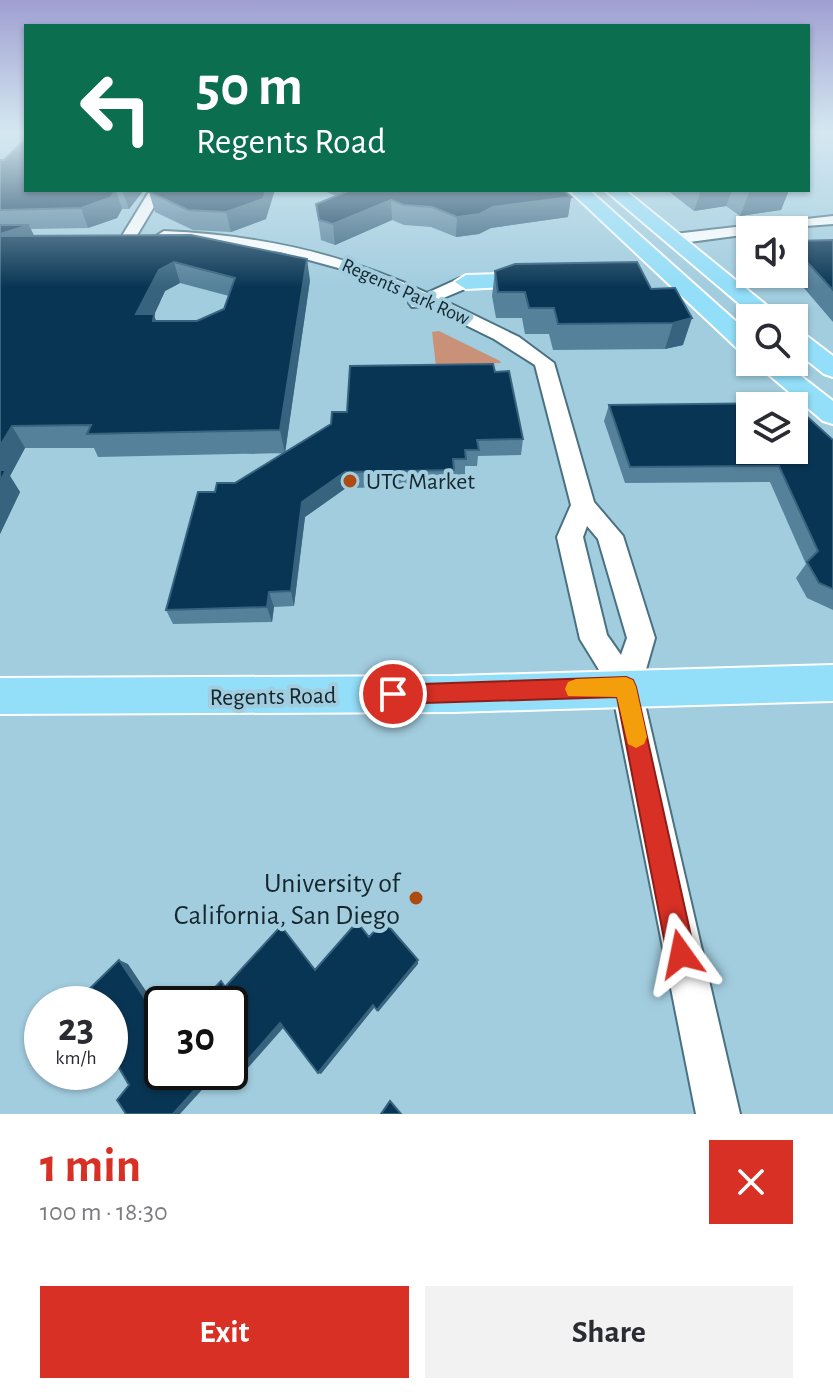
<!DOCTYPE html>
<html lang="en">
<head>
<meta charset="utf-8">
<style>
	:root { --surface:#fff; --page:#f2f2f3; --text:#2b2b33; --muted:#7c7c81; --accent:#d93025 }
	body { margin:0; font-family:"Alegreya Sans",sans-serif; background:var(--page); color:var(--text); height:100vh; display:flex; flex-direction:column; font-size:30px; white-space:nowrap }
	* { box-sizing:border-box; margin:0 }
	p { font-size:26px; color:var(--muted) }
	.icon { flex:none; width:44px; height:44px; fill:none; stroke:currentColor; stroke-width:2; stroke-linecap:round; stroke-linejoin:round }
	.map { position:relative; height:1114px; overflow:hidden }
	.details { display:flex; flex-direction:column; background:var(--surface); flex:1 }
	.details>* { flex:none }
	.hud { position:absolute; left:24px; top:24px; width:786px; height:168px; border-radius:0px; box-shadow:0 2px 6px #0004; background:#0b6e4f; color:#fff; overflow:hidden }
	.buttons { position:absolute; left:736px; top:216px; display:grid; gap:16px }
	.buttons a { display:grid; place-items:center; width:72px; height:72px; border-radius:0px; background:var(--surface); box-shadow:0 2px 6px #0004; font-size:40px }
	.speed { position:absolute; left:24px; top:986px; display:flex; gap:16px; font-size:40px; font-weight:700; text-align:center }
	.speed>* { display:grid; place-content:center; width:104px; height:104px; border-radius:50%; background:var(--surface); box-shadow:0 2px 6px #0004; line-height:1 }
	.speed small { font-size:20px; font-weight:400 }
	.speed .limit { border:4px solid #111; border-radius:12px; background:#fff; color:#111 }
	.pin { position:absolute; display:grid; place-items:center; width:68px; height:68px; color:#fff; margin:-34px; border:4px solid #fff; border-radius:50%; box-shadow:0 2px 8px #0007 }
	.me { position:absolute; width:88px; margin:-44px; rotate:348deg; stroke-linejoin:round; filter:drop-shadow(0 0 6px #0008) }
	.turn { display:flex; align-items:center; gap:28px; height:168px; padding:0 40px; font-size:36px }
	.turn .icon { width:104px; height:104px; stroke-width:2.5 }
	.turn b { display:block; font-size:56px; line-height:68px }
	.round { display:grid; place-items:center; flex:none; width:84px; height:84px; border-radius:0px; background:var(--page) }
	.head { display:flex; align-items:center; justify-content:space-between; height:136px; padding:0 40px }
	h1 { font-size:48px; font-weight:700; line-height:60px; color:var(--accent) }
	.button { display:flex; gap:16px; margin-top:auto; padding:16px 40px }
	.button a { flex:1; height:92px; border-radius:0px; background:var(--accent); color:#fff; font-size:32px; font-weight:700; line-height:92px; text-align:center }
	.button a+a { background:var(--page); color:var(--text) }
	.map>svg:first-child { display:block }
</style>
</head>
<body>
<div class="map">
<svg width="833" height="1114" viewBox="0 0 833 1114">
	<rect width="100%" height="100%" fill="#a2cddf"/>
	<path fill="#c89178" d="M439,331L500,361L501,363L436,366L432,332Z"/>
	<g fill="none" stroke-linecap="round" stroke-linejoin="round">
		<defs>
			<path id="minor" d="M150,190H164L130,247H120L117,244Z
				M833,216V224L750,230V234L674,244L666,239L674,234Z
				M164,231C257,235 343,253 427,293L460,278H472V286L441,299L519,337L554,363L594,502L623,536L655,638L641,687L740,1114H696L612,691L580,639L557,537L571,505L535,365L494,339L427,306L412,307L409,303L413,299L342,269L280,252L159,239L156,236ZM587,526L598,539L627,638L621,655L607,635L583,537Z"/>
			<path id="major" d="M569,190H589L750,334V354L741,352Z
				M605,190H625L782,318H756Z
				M537,273L545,275L548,280L545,285L466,289L455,282L466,275Z
				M794,331L803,333L833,356V377L824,374L794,350Z
				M754,362H783L833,401V424L823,421Z
				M833,665V701L453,712L0,714V678L453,676Z"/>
		</defs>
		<use href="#minor" stroke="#497182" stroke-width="4"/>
		<use href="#major" stroke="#fff" stroke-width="4"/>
		<use href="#minor" fill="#fff" fill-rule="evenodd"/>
		<use href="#major" fill="#93def8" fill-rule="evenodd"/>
	</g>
	<path fill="#56819a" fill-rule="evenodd" d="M0,160L144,190L129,209H122L117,218L88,228L31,229L34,236L310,280L285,453L98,457L94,448H25L10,476L20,492L0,534ZM180,283L229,296L224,309L197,321H156L154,315L165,291Z
		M322,190H563L571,197L568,217L491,228L479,234L456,237L431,227L404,225L392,220L335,245L321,240L316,204L336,196Z
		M667,190H789L781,210L740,216L726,206L694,211Z
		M149,192L266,219L231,232L193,230L155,212Z
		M833,240V322L792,274H794V241Z
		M495,271L651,289L675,288L683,345L665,349L553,350L549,334H525L522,318H496L492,296Z
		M495,372L523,439L521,455L478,456L477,466H465V475H454L453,486L346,488L305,517L294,606L274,607L272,622L173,624L166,610L215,492L235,483L331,424Z
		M609,405L833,440V610L807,598L796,578L806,564L770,482L625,483L604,421Z"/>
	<path fill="#37637e" d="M116,190L122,209L117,218L88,228L81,208Z
		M122,190H144L129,209Z
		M266,190H275L266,219L231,232L226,212Z
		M701,190H732L726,206L694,211Z
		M750,190H789L781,210L740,216Z
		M571,197L568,217L491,228L479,234L456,237L457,217L493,207Z
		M391,200L392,220L335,245L333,224Z
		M29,225L38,245L0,243V234Z
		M307,259L310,280L285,453L280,430Z
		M174,262L180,283L165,291L154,315L161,336L136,314L159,270Z
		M692,318L683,345L665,349L673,323Z
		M12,426L25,448L10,476L20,492L0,534V446Z
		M345,472L346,488L305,517L294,606L291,591L302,502Z
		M269,592L274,607L272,622L267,607Z
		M119,960L128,964L162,1015V1024Z
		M418,960V964L378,1012L377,1010Z
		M373,1005L374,1008L321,1074L318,1073Z
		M280,1023L285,1026L237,1080L231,1079Z
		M211,1072H218L180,1114H173Z"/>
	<path fill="#093554" stroke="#37637e" stroke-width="2" fill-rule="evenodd" d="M26,138V190H116L110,198L81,208L0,210V160H4Z
		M150,190H266L263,199L226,212L188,210L149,192Z
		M351,190H563L571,197L493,207L480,214L457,217L432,207L404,205L391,200L333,224L319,220L316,204Z
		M0,225H29L0,234Z
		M191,235L307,259L280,430L87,434L91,425L12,426L0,446V236ZM174,262L235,278L224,309L197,321H153L154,314H136L159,270Z
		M833,240V290L794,248V241Z
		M637,262L651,289L675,288L692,318L673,323L558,324L554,308H529L525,292H498L495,271L515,264Z
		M493,364L495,372L509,371L523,439L477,440L479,450H465L466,459H453L454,470L345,472L302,502L291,591L269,592L267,607L166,610L198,492H215L217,483H235L331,424L332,412H347L350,366Z
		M792,403L833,440V589L819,583L807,562L818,551L779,466L630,467L609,405ZM750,406H794V450H750Z
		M0,470H6L0,481Z
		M384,921L418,960L377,1010L373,1005L318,1073L280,1023L231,1079L226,1072H230V1004H199L221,981L225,987L281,926L315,970L357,922L369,937Z
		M119,960L162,1024V1072H211L173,1114H126L117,1100L129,1085L110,1052V1004H74Z
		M390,1101L401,1114H381Z"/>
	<linearGradient id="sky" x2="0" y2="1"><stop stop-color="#9f9fd1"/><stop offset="0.46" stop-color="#d5e8f1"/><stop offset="1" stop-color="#d5e8f1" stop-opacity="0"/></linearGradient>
	<rect width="833" height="287" fill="url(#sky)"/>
	<path fill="#d93025" stroke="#8d1f18" stroke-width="2" d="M626,677L633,680L636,687L695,954L691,963L681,967L671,963L667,954L617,697L393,704L385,701L382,694L385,688L393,685Z"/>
	<path fill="#f59e0b" d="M626,677L633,680L636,687L647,737L644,744L636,748L628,744L617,697L568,696L565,689L568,682L576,679Z"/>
	<g fill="#ad4b11" stroke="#a2cddf" stroke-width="3">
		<circle cx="350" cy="481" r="8"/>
		<circle cx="416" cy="898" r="8"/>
	</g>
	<g text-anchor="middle" stroke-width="8" stroke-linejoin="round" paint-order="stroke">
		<g font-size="20" fill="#15262d" stroke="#a2cddf">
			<text transform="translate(406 291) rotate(24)" y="7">Regents Park Row</text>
		</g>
		<g font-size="24" fill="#15262d" stroke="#a2cddf" text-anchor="start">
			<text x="366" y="489">UTC Market</text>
		</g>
		<g font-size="24" fill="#15262d" stroke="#a2cddf">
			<text transform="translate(273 696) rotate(-1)" y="8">Regents Road</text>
		</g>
		<g font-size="28" fill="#15262d" stroke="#a2cddf" text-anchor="end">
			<text x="400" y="892">University of<tspan x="400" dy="32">California, San Diego</tspan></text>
		</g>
	</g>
</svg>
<div class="buttons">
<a><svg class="icon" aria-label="sound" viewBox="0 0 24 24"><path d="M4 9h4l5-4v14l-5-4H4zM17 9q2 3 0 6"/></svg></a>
<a><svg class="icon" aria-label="search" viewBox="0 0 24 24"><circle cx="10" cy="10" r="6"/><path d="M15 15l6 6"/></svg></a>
<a><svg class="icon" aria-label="layers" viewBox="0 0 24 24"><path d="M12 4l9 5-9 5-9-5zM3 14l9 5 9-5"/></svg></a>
</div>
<div class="speed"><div>23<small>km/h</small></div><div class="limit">30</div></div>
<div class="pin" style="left:393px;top:694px;background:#d93025"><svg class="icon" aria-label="arrive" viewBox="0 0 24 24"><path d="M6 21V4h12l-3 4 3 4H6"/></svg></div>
<svg class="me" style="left:681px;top:954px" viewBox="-20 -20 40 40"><path d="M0-17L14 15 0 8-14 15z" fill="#d93025" stroke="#fff" stroke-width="4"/></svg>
<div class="hud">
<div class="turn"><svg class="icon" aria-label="left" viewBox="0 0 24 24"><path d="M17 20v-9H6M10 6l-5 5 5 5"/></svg><div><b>50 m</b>Regents Road</div></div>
</div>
</div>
<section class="details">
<div class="head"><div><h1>1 min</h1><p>100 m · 18:30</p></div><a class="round" style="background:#d93025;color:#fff"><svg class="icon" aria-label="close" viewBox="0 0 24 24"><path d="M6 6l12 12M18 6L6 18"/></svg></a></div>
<div class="button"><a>Exit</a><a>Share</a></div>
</section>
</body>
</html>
